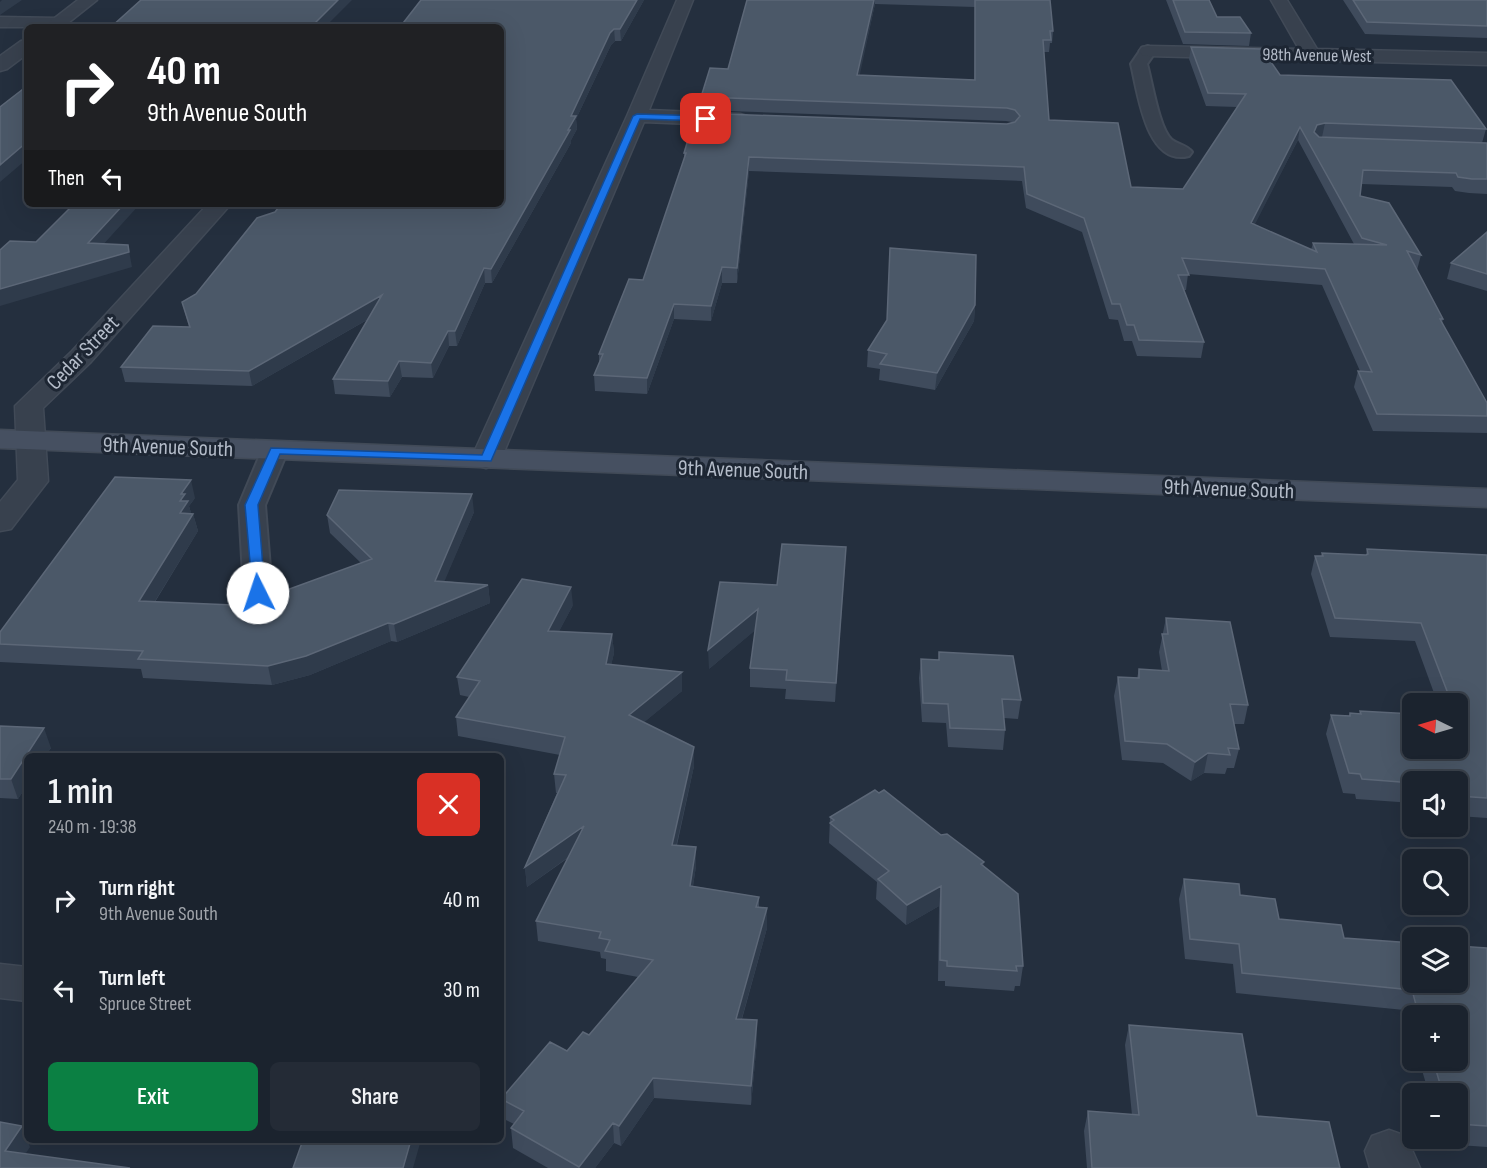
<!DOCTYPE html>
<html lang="en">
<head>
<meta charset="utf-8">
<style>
	:root { --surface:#1b232e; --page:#242b36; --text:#f1f3f6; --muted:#a0a4aa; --line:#39404a; --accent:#0b8043 }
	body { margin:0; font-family:"Sofia Sans Condensed",sans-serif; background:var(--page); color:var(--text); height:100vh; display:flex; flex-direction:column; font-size:22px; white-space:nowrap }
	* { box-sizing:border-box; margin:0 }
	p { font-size:20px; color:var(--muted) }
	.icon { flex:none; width:33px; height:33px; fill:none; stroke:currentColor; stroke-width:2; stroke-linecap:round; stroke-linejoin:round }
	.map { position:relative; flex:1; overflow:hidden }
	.panel { position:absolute; left:24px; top:753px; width:480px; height:390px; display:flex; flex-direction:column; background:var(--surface); border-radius:9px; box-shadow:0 6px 24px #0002,0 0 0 2px var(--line) }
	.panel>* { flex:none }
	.hud { position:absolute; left:24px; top:24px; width:480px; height:183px; border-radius:9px; box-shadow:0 6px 24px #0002,0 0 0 2px var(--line); background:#202124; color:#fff; overflow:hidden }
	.needle { width:39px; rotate:275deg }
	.buttons { position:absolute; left:1402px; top:693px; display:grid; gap:12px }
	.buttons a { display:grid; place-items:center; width:66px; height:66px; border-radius:9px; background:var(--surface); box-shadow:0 6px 24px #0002,0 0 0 2px var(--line); font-size:30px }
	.pin { position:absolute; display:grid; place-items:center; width:51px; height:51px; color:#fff; margin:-26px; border-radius:12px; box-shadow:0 3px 9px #0006 }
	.me { position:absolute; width:66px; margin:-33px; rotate:356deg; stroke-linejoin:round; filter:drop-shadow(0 0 4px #0008) }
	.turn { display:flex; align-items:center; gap:21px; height:126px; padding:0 24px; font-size:27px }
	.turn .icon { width:78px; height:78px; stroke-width:2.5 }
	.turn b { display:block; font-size:42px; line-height:51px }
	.then { display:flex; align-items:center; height:57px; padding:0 24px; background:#0003; gap:12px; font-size:22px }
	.round { display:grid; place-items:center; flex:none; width:63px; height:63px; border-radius:9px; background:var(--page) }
	.summary { display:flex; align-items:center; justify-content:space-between; height:102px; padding:0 24px }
	h1 { font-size:36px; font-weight:600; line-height:45px }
	.button { display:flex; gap:12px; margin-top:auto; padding:12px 24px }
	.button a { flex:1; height:69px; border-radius:9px; background:var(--accent); color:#fff; font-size:24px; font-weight:600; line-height:69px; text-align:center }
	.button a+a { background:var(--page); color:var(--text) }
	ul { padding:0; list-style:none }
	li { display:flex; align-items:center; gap:18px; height:90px; padding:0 24px }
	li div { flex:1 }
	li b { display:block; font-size:22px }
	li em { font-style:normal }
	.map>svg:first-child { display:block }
</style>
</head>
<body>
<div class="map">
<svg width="1487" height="1168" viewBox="0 0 1487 1168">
	<rect width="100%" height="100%" fill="#242f3e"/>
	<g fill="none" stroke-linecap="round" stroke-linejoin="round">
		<defs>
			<path id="service" d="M1148,46L1156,51L1147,64C1152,81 1159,129 1172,140C1179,145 1187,145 1192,152L1189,156C1146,167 1138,92 1131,64L1142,48Z
				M275,442L284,445L288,450L265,505L272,593L268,599L258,602L248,599L244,593L239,505L262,450L266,445Z"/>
			<path id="minor" d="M677,0H693L649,110L740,114L747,116L750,120L747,124L740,126L644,122L501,459L496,465L486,468L476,465L471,459L627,116Z
				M1271,0H1287L1317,49L1487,53V65L1148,56L1142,55L1139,51L1142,47L1148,46L1299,49Z
				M0,17L57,18L63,19L66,23L62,27H0Z
				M208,204H231L90,363L43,408L48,481L11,529L0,531V502L18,480L15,406L72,351Z
				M0,964L27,967V1001L0,998Z
				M1389,1130L1406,1136L1420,1168H1370L1365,1151L1372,1136Z"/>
			<path id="tertiary" d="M78,0H97L63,27H43Z
				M27,40V54L7,69L0,71V56L21,41Z"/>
			<path id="secondary" d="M0,430L1487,489V507L0,448Z"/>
		</defs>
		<use href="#service" stroke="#414a57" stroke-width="4"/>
		<use href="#minor" stroke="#414a57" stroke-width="3"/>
		<use href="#tertiary" stroke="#414a57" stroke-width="3"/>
		<use href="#secondary" stroke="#414a57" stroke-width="3"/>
		<use href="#service" fill="#38414e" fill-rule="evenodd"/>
		<use href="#minor" fill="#38414e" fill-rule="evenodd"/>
		<use href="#tertiary" fill="#38414e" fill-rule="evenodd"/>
		<use href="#secondary" fill="#465061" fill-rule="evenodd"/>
	</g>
	<path fill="#3f4b5c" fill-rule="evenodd" d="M644,0L621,41H615L611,45L576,119L577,129L571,140V143L492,283H485L457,346H449L433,378L402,377L390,397L335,394L333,379L367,320L252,386L125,382L121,367L189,327L182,302L196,294L275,212L501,27Z
		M747,0H1050L1053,31L1052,43H1050L1049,52H1044L1049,120L1131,187L1183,189L1237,107L1206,106L1189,59L1191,47L1280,75L1486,129L1482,143L1323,137L1487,143V194L1469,193L1455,191L1452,187L1361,184L1360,196L1421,255L1417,270L1443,319L1442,323L1487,403V433L1373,431L1354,387L1358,371H1360L1322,285L1188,274L1186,290H1184L1204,342L1201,358L1137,356L1132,341H1124L1118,320L1109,319L1082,232L1026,208L1022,181L749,171L737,283H722L711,321L674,319L647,394L595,391L594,375L599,363V354L643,280L684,160V153L1007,124L1012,122L1006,121L701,110V97L728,69ZM875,4L975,7L974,80L859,75ZM1298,140L1354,244L1313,243L1311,250L1254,225Z
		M1166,0H1209L1217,17L1251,33L1249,46L1183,44Z
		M1343,0H1487V38L1365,34Z
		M1487,232V291L1447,279L1451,263Z
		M975,305L974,321L935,390L879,380L880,369L867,367L868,350Z
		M195,498L189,506L191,513L193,514L198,531L155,602L233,605L273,595L361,563L330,533L327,515L474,512L444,581L488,585L490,603L397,642L391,641L310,675L272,685L143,678L141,669L0,662V632Z
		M1367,549L1487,555V818L1458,816V782H1413V803L1356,799L1355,794L1343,793L1326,734L1331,715L1349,716L1350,713L1359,714L1360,711L1458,748V704H1438L1415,641L1330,637L1311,574L1315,556H1321L1322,553L1366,555Z
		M845,565L835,702L785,699L786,689L750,687V668L755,630L709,669L777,585Z
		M573,605L559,631L612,634L614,653L611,665L682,672V691L644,722L694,747V766L677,845L696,847V866L693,886L759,897V907L767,928L742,1019L757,1040L751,1105L654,1098L621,1146L614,1143L595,1168H548L513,1148L511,1128L514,1124L504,1119L501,1099L589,1035L638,977L606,971V959L601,958L600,952L538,941L536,921L568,858L527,887L525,867L557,793H556L554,774L560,755L458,736L456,717L469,697L460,695L457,677Z
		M1166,618L1248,705L1244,724H1234L1239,749L1234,768H1227L1225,774L1204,773L1191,781L1163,763L1122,760L1114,696L1118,677L1137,678L1139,669L1162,671L1159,652Z
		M939,652L1021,700L1018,719L1004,718L1005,730L1003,750L948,747L946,723L922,722L919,678L921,659L939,660Z
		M0,726L51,748L45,756H27V785L18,799L0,798Z
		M830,817L941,835L984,862L983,866L1023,966L1020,986H1015L1014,991L945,986V981H938L939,906L906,925L876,899L877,882L829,843Z
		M1184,879L1240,895L1279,919L1344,938L1487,948V1147L1444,1144L1443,1138H1458V1094H1429L1419,1060H1458V1016H1413V1039L1404,1010L1236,993L1233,964L1185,959L1179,899Z
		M1129,1025L1257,1116L1340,1168H1087L1084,1131L1088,1111L1132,1115L1125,1045Z"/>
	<path fill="#2f3b4b" d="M2,0H22L0,15V2Z
		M338,0H352L325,27H311Z
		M637,0H644L621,41L620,29Z
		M874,0H875V4L857,88V75Z
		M614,29L615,41L611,45L576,119L577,129L571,140V143L492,283L491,269L568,130L571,116L610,33Z
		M1325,123L1322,137L1314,139V132L1317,125Z
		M1300,127L1298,140L1248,238L1251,223Z
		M27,142V159L0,182V165Z
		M749,157V171L737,283V268Z
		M124,204H140L91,258L88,243Z
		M128,245L132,267L0,306V289Z
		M722,267V283L711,321V306Z
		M484,268L485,283L457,346L455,331Z
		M382,295L384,310L252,386L249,371Z
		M674,304V319L647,394V378Z
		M975,305L974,321L935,390L937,373Z
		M448,331L449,346L433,378L431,363Z
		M399,361L402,377L390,397L388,381Z
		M191,480L195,498L189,506L192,516L193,514L198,531L144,619L139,601L180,513L181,494Z
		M472,494L474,512L437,599L435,581Z
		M846,547L845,565L835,702L836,683Z
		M488,585L490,603L397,642L394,624Z
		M571,587L573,605L550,649L548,631Z
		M758,609V628L709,669L708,650Z
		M388,623L391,641L310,675L272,685L268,666Z
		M612,634L614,653L607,683L606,664Z
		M682,672V691L630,734L629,715Z
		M44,728L51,748L45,756H27V785L18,799L11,779Z
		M694,747V766L672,864V845Z
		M1208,753L1204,773L1191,781L1195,762Z
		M584,826L585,845L527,887L525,867Z
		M696,847V866L690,905V886Z
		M941,886L939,906L906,925L907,905Z
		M767,908V928L736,1039V1019Z
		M757,1020V1040L751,1105V1086Z
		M653,1078L654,1098L621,1146L619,1126Z
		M613,1123L614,1143L595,1168H579V1167Z
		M22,1126L30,1147L16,1168L5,1151Z
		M411,1140H421L413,1168H403Z"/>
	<path fill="#4b5868" stroke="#5c6777" stroke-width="1.5" fill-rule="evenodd" d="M141,0H338L311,27H111Z
		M421,0H637L620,29H614L610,33L571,116H576L568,130H570L491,269L484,268L455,331H448L431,363L399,361L388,381L333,379L382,295L249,371L121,367L153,326L190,327L182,302L196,294L257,218L275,212L281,204H501V27H400Z
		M747,0H874L857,75L975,80V0H1050L1053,31H1050L1051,40H1043L1049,120L1118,123L1131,187L1183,189L1246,94L1208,93L1191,47L1262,49L1280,75L1451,80L1486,129L1325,123L1317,125L1314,132L1319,137L1487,143V179H1472L1458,177L1456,173L1363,170L1360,196L1389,203L1421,255L1407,251L1443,319H1440L1487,403V416L1377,414L1358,371L1372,372L1325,269L1182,258L1189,275H1178L1204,342L1139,340L1134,325H1127L1120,304H1112L1084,218L1027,194L1024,167L749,157L737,268L722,267L711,306L674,304L647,378L594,375L603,354H599L629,279L643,280L686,153H684L696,113L1007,124L1015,122L1020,116L1015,110L1007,108L701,97L710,68L728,69ZM1300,127L1362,238L1387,245L1313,243L1317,252L1251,223Z
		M1173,0H1209L1217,17H1240L1251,33L1185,32Z
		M1353,0H1487V26L1367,22Z
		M27,86V142L0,165V107Z
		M74,204H124L88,243L128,245L129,252L0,289V250L10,241L36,242Z
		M1487,232V274L1451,263Z
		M890,248L976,255L975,305L937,373L880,364L887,354L868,350L887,320Z
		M115,477L191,480L181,494H185L180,501H188L180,513L193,514L139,601L233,605L273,595L372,559L327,515L339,490L472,494L435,581L488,585L394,624L388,623L306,656L268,666L138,659L143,651L0,644V632Z
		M782,544L846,547L836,683L786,680L787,670L750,668L758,609L708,650L720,582L777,585Z
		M1367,549L1487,555V798L1458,796V782H1413V783L1362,779L1360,774L1349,773L1331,715L1350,716V713L1361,714L1360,711L1413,714V748H1458V704H1452L1421,623L1335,618L1315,556H1323L1322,553L1366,555L1368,554Z
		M522,579L571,587L548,631L612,634L606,664L682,672L629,715L694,747L672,845L696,847L690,886L759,897L756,907L767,908L736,1019L757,1020L751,1086L653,1078L619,1126L613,1123L579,1167L511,1128L524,1111L501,1099L550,1042L567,1051L583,1032L589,1035L653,960L605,951L610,940L599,938L601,932L536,921L584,826L525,867L566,775L554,774L565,737L456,717L480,681L457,677Z
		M1166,618L1230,622L1248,705L1230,704L1239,749L1228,748L1230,755L1208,753L1195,762L1167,744L1125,741L1118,677L1139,678V669L1169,671L1162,634H1168Z
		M939,652L1013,656L1021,700L1002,699L1005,730L950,728L948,704L923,703L921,659L939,660Z
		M0,726L44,728L11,779H0Z
		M875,790L879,793L884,790L941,835L947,834L984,862L981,864L1018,894L1023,966H1016L1017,971L947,966V961L940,960L941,886L907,905L878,879L889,871L830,823L834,820L830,817Z
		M1184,879L1239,884L1240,895L1275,899L1279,919L1341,925L1344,938L1413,943V982H1458V946L1487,948V1126L1458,1124V1094H1443L1433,1060H1458V1016H1419L1412,990L1242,973L1239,944L1190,939Z
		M1129,1025L1242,1034L1257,1116L1329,1122L1340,1168H1092L1088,1111L1139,1115Z
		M0,1122L22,1126L5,1151L130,1168H0Z
		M303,1140H411L403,1168H293Z"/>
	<path fill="#1a73e8" stroke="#114b97" stroke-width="1.5" d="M637,114L706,116L710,119L706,121L640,119L491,461L280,454L258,505L265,593L263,596H253L245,505L271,448L482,455L633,116Z"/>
	<g text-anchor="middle" stroke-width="6" stroke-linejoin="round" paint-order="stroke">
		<g font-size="18" fill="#b4bcc9" stroke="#1d2633">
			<text transform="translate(1317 55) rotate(1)" y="6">98th Avenue West</text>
		</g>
		<g font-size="22" fill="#b4bcc9" stroke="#1d2633">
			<text transform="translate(82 352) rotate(-46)" y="8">Cedar Street</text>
			<text transform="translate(168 446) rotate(2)" y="8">9th Avenue South</text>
			<text transform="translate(743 469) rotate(2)" y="8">9th Avenue South</text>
			<text transform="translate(1229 488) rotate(2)" y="8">9th Avenue South</text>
		</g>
	</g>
</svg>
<div class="buttons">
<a><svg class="needle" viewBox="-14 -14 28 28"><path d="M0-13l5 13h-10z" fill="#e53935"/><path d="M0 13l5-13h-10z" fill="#a0a4aa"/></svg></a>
<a><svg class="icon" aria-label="sound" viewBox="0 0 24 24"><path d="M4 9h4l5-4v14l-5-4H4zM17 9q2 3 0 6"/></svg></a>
<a><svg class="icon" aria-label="search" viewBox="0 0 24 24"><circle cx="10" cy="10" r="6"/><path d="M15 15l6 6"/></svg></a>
<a><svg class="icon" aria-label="layers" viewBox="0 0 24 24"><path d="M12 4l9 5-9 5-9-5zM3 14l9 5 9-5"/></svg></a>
<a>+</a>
<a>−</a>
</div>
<div class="pin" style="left:706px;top:119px;background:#d93025"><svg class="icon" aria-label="arrive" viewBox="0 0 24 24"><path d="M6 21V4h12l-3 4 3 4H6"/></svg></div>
<svg class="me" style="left:258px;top:593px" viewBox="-20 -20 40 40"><circle r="19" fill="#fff"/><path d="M0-13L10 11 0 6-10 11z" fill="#1a73e8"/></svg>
<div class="hud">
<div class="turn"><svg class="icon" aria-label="right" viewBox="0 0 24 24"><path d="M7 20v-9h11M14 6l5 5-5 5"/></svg><div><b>40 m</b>9th Avenue South</div></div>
<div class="then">Then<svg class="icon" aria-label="left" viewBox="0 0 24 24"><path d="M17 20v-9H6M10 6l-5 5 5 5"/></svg></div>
</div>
<section class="panel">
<div class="summary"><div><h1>1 min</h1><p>240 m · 19:38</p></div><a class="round" style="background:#d93025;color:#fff"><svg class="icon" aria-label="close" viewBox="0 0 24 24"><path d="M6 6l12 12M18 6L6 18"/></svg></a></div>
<ul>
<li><svg class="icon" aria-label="right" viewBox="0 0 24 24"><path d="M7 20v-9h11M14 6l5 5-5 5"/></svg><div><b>Turn right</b><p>9th Avenue South</p></div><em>40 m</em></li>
<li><svg class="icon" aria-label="left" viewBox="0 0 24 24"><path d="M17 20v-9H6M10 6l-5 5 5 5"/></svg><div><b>Turn left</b><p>Spruce Street</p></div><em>30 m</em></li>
</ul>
<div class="button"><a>Exit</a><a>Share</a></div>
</section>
</div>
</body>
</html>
